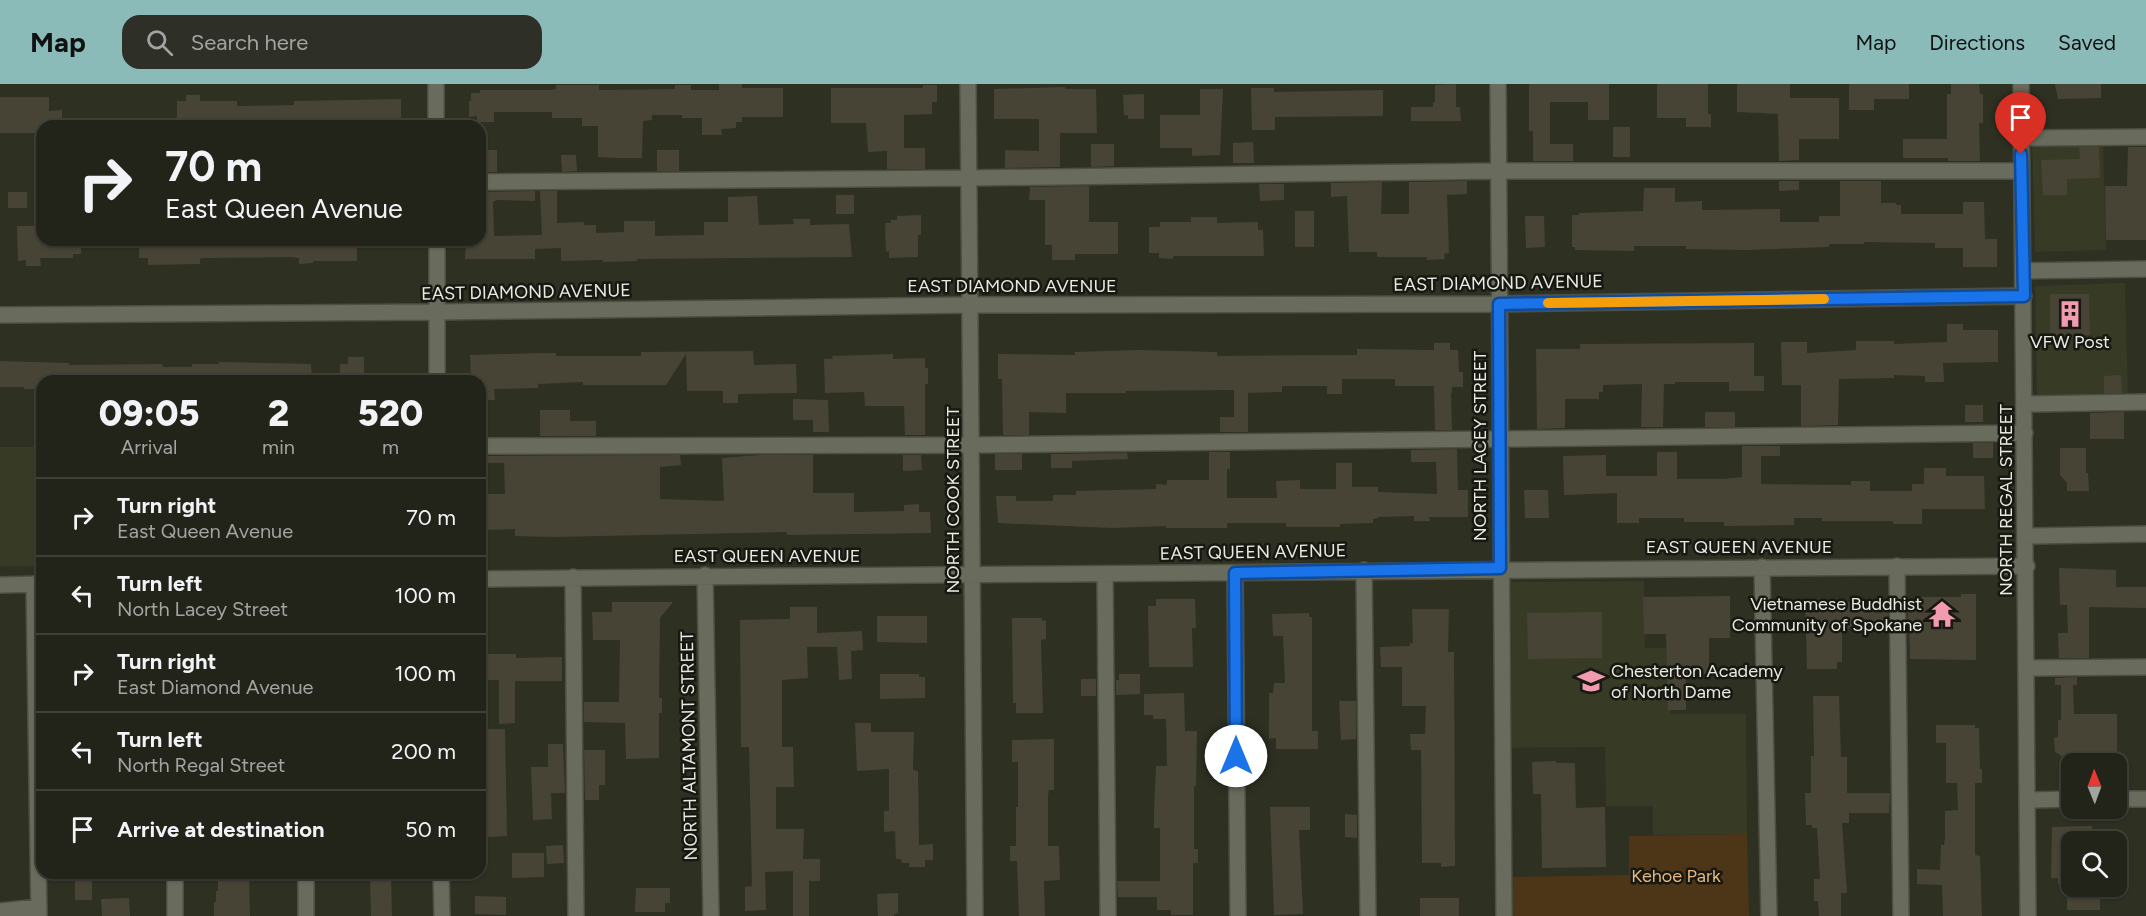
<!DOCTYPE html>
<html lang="en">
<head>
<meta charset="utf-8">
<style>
	:root { --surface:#22241a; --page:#2e3027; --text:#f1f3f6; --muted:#a2a4a2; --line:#3f4139; --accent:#8bbbb9 }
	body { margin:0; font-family:Figtree,sans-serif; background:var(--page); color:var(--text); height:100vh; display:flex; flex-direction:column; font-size:22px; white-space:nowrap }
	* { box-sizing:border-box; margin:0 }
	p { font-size:20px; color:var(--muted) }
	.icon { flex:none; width:33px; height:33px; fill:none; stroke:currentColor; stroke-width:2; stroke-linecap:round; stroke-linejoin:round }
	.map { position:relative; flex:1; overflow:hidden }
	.drawer { position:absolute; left:36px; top:291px; width:450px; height:504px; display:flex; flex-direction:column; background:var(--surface); border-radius:18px; box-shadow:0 2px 4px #0004,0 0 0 2px var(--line) }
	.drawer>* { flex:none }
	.guide { position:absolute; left:36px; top:36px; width:450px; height:126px; border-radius:18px; box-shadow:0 2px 4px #0004,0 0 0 2px var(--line); background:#22241a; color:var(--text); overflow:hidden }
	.needle { width:39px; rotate:359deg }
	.tools { position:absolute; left:2061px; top:669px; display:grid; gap:12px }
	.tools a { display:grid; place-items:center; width:66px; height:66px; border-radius:12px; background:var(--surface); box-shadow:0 2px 4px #0004,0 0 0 2px var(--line); font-size:30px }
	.pin { position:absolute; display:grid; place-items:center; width:51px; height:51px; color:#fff; margin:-62px -26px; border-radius:50% 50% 50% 0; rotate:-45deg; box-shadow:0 0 6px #0007 }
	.pin .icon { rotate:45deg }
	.me { position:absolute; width:66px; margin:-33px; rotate:0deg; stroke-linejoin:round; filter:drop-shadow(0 0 4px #0008) }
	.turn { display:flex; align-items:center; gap:21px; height:126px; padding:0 30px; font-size:27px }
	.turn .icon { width:78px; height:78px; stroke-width:2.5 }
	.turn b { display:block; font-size:42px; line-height:51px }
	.eta { display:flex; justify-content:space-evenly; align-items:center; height:102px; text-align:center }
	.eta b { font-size:36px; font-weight:800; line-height:42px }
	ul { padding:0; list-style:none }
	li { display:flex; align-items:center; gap:18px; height:78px; padding:0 30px; border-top:2px solid var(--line) }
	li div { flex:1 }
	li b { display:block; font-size:22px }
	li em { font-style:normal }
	header { display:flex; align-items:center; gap:36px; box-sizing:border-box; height:84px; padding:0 30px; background:var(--accent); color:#111 }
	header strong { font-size:28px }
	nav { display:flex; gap:33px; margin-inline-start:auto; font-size:21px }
	.search { width:420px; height:54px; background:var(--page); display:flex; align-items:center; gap:15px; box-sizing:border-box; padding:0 21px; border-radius:18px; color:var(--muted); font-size:22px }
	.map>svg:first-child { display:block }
</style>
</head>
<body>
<header>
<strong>Map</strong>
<div class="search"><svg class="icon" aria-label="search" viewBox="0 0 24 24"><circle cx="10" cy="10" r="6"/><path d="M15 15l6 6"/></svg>Search here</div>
<nav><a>Map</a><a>Directions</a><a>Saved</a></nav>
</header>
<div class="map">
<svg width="2146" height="832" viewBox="0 0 2146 832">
	<rect width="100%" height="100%" fill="#2e3022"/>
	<path fill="#373a25" d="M2103,56L2106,166L2035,168L2032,57Z
		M2125,199L2128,311L2037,313L2035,202Z
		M0,363H42V482H0Z
		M1644,497L1645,564H1670L1671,630H1746L1747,750L1653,751V722H1606L1605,663L1512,664L1511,498Z"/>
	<path fill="#4d3517" d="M1747,750L1749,832H1513V793L1629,791V752Z"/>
	<path fill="#484435" d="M719,0H742V4H783V33H742V38H736V44L721,45L722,51H702V34H682V31H652V36L643,37L642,74H618L598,73V42H582V34H552V28H494V38H477V32L469,33V17H471V9H480V6H551L556,5V1H599V6L675,5V1H691V6H719Z
		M1456,0V23H1460L1461,37H1411V23H1433V18H1435V1Z
		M1529,0H1609V36H1588V18H1550V60H1573V77H1533V47H1529Z
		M1657,0H1708V30H1711V43H1686V34H1657Z
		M1737,0H1790V14H1839V55H1799V76L1779,77L1778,30L1737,28Z
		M1849,0H1909V15H1874V26H1849Z
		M1951,0H1979L1980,10H1983V39H1979L1980,77H1948V74H1903V55H1947V10H1951Z
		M2055,0H2101V14L2058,15Z
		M923,1H937V18H932V30L904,31V64H925V85H887V67L868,68L866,39H831V4H923Z
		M1065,3V5H1096L1097,49H1060V83L1005,84V66L1039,67V35H994V5Z
		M1251,4H1274V8L1383,6V32L1275,33V46H1252Z
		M1200,5H1223L1220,71L1192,72V64H1160V31H1200Z
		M1144,10V35H1128V31H1124L1123,11Z
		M186,11H200V17H237V22L294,21V17L401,15V42H379V36L322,37V42H177V17H186Z
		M0,13H49V27L62,26V42H42V49H0Z
		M1613,43H1630V73H1613Z
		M1253,58L1254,79H1233V59Z
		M1091,60H1114V82L1091,83Z
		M2079,63H2099L2100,94L2067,95V111H2043L2041,76L2080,75Z
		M2128,63H2146V156H2106L2105,102H2127Z
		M482,66H497V88H480Z
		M657,66H679V87H657Z
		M561,71H576L577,87L562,88Z
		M1467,97V110L1447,111L1449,169L1444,170L1445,175L1427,176V173H1377V168H1349L1347,112L1331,113V99L1382,98L1381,130H1409V98Z
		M1779,97H1799V106L1779,107Z
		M1840,97H1881V119H1896V121H1901V130H1963V118H1984L1985,155H1997V183H1963V164H1935V159L1864,158V160H1829V163L1747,166L1686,165V162H1634V167L1575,166V163H1572V131H1579V129L1643,127L1644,104H1675V118L1702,117V126L1780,125V138H1819V132H1840Z
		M1259,100H1284V116L1260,117Z
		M1089,102V138H1118V170H1075V176H1052V161H1045V116H1029L1030,103Z
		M535,107V117L497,116L493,118L494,152L542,151L540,107H557V139L584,138V141H596V149L624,148V137H655V152L704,151V138H728V113L757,112L759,141L794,140L793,135H810V141L849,140L852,173L637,175V177L603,178V176L561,177V164L535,165V175H465L466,156H480V108Z
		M8,108H27V124H8Z
		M836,111H854V130H836Z
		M1295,127H1314V163H1295Z
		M921,131V151H918V173L889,174V167L886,168L885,139H891V136H897V132Z
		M1525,132H1544L1545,163L1526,164Z
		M1191,133H1217V139L1258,138V146H1263L1264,172H1173V175L1159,174V169H1149V143H1160V138H1191Z
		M17,142H40V156H81V170H73V174H40L41,182H26V176L18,177Z
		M139,156H357V177H313V179L299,180V174L291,173L203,174L200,175V180L148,181V174H139Z
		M2050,210H2089L2090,251H2050Z
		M1947,240H1963V246H1998V278L1943,279L1944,298H1925V292L1894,291V294L1839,295L1838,341L1801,342V301H1782L1781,258H1807V269L1856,266V257H1894V260L1947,258Z
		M1434,259H1450V266H1458L1459,288H1463V303H1452V309H1451L1452,346H1435L1434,302H1395V295H1342V310H1327V302H1282V308L1248,309V348H1220V333H1234V306L1126,307V309H1066V329L1029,328V351H1003L1002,295H998V270L1075,271V268L1138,266L1217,268V272L1357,271V265L1434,266Z
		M1754,259V292H1764V307H1729V298H1675V300H1664L1663,343H1641L1642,300L1603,301V308H1599V315H1565V344L1537,345L1536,265H1580V260Z
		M753,267L754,281L796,280L797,309L738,310V319H723V307H687L686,270L666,301H583V298L538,300V304L494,305L495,316H480V297H471L470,271L538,269H556V272H641V268Z
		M893,270V275L925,274V284H928V300H925V351H905L904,322H865L864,308L825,309L824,275H833L832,272Z
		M348,273H364V297H340V280H348Z
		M0,277L69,279V281L162,280L163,283H192V280H219V278L311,280L312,297H42V305H24V303H0Z
		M2121,291L2122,309H2104V292Z
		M793,315L828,316L829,348H813V336H793Z
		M1965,321H1983V338H1965Z
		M540,326H570V337H596V352H540Z
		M1705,328H1735V343H1705Z
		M2124,328V355H2090V329Z
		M1973,359H1993V374H1973Z
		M1742,362H1780V372H1761V400L1851,401V397H1870V407H1912V400H1924V384H1946V392H1984L1985,425H1922V440H1893V437H1822V434H1794V441L1724,442V438H1684V434H1639V439H1617V409L1564,411L1563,372L1606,371V392H1657V368H1677V395H1724L1742,393Z
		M2060,364H2086V389H2088L2089,407H2067V399L2060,391Z
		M1457,365L1458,406H1468V433H1429L1430,437H1414V432L1378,433V434L1373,435V439L1340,440V443H1286V439H1227V444H1166V442L1112,444L998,439L996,412H1016V417H1053V411H1076V407L1156,405V400L1167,401V396H1209V368H1230V385H1227V414H1277L1276,397L1300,396V405H1336V379H1352V403H1378V408L1437,410L1436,378H1411V366Z
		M1127,369L1128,375L1072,377V384H1051V370Z
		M995,370H1022V386H995Z
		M680,371L681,381L660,383V415L724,417L722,374L760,371H813V409H854V428L904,427V421L919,420V428H930L931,449L787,451V448L553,453L515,452V445L480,446V410H505L504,379H480V372Z
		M903,371H921L922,386L903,387Z
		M1524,406H1548L1549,434H1525Z
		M2059,484L2116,486V503H2146V524L2089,523V574H2059L2058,549H2068L2067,521H2060Z
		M1961,510H1976V576L1910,575L1909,540L1907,541L1909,517H1920V513H1961Z
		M1730,512V554H1709V590H1702V593H1686V626H1668L1666,550H1644L1643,513Z
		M1156,515H1195L1196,544H1192L1193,583H1149L1148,522H1156Z
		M612,518H673L660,534L659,614H662V629H659V674L626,675L625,639L584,638V618H619L620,556H593L592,528H612Z
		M1805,518H1854V523L1888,522V541L1849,543V545H1842V578H1837V585H1807Z
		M790,523H817V549L862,547L863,566L851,567L852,595L839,596L837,563H807L808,594L782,596V663H793L794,703H776V745H804L803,775H820V797H809V832H793V787L765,788L766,826L745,827V803L752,802L749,663H741L740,536L790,535Z
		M1412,525H1449L1448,568H1454L1455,782L1441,783V779H1422L1421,666H1411L1410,650H1425L1426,622H1402V583H1381L1380,563L1410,562V559H1413Z
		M1602,528V574L1528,575L1527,529Z
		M1309,529V533H1312V647H1318V665H1276V654L1269,655V609H1273L1274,599H1285L1283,552H1273L1272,530Z
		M877,532H927V559L877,558Z
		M1012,534H1042V537L1046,536V555L1041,556L1043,629H1016V619H1013Z
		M480,570H516V574L562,573V597H515V639L499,640V596H480Z
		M880,590H919V593H925V614L880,615Z
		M1119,590H1140V610L1116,611V596H1119Z
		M2077,593V601H2073L2074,630H2117V671L2063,673L2055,668L2054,654L2058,653V636H2061V601H2055V594Z
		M1081,595H1096V612H1081Z
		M1184,609L1185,647H1197L1196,702H1194V765H1198V779H1193V831H1171V826H1157V813H1118L1117,797H1160V744H1154V726L1156,682H1167L1166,635H1153V631H1144V610Z
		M1813,612H1839L1841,673H1847V709H1890L1889,729H1849V739H1842L1847,809H1841V832H1819L1818,817H1814V795H1820L1817,744H1812V741H1806L1805,709H1811V672H1814Z
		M1339,617H1356V655L1341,656Z
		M855,639H871V648H914L913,686L918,687L919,761L933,760V776H925V783H909V779H902L901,775H896L895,747L884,748V727H889V685L857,687Z
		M1936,641H1975V644H1979L1980,685H1982V699H1975V771L1980,772L1982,832H1943L1942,801L1917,800V785L1940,786L1941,761H1944L1945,754V727L1958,726L1957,699H1946V659H1936Z
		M486,645H505L507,752L486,753Z
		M1054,655V706H1049L1048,711V762H1059L1060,796L1044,797L1045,832H1019L1017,777H1010V762H1016V723H1018V678H1012V656Z
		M548,660H563L565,709H551L552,735L533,736L531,683H548Z
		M584,666H605V701H599V716H585Z
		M1556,677V679H1575L1576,724L1605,723L1606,783L1542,784L1541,710H1533L1532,678Z
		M1270,723H1310V746H1299L1303,830L1274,831Z
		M1345,730L1357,731V754L1345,753Z
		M2092,742V758H2072V800H2058V794H2051L2052,743Z
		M563,761L564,779L547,780L546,762Z
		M512,769H544V793L512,794Z
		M218,789H249L250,832H214V818H216V807H218Z
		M370,789H391L392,832H371Z
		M75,791H92V816H75Z
		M636,804H670V819H665V828H635Z
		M2067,804H2100V826H2067Z
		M898,809V829L894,830V832H878L877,810Z
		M475,812L506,813V831L475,830Z
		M129,814L130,832H102L101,815Z
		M1420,814H1459V832H1420Z"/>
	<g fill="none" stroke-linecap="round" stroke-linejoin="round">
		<defs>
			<path id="minor" d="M436,0V42
				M968,0L975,832
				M1498,0L1504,832
				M2021,0L2028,832
				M2021,54L2146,53
				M480,98L969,94L1498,87H2021
				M437,156V297
				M2023,187L2146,185
				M0,231L437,228L971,221L1499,220L2024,212
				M2025,320L2146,318
				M480,362L972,361L2025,349
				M2026,452L2146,450
				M1897,482L1901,832
				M1762,483L1769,832
				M1364,486L1368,832
				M1235,489L1238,832
				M1105,490L1108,832
				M705,491L711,832
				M573,493L576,832
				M480,495C674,492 869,492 1063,490C1384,487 1705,482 2027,482
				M34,500L39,832
				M0,501L42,500
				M2026,584L2146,583
				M2116,715H2146
				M2028,716L2072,715
				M175,789V832
				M306,789V832
				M441,789L442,832
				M0,827L39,823"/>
		</defs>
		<use href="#minor" stroke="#4d4f43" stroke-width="18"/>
		<use href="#minor" stroke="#696c5c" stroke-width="15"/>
	</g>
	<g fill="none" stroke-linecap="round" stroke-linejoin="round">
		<defs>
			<path id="route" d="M1236,672L1235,489L1500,484L1499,220L2024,212L2021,70"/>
		</defs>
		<use href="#route" stroke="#114b97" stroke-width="15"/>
		<use href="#route" stroke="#1a73e8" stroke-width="10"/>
		<path stroke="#f59e0b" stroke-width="10" d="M1548,219L1824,215"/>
	</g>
	<defs>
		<symbol id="building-bare" viewBox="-9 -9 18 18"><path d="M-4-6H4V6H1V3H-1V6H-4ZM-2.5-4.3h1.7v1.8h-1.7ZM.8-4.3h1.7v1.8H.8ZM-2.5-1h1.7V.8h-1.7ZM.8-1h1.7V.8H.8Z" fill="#f29ab0" stroke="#171811" stroke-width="2.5" paint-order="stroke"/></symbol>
		<symbol id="temple-bare" viewBox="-9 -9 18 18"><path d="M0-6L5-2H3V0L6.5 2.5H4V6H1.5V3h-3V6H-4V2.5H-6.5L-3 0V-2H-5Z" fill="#f29ab0" stroke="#171811" stroke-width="2.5" paint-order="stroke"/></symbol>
		<symbol id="school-bare" viewBox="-9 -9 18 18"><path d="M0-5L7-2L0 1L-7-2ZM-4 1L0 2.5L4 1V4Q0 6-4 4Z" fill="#f29ab0" stroke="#171811" stroke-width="2.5" paint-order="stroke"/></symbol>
	</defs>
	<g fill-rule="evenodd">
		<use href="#building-bare" x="2051" y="211" width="38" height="38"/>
		<use href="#temple-bare" x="1923" y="511" width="38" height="38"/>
		<use href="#school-bare" x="1572" y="578" width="38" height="38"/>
	</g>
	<g text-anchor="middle" stroke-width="5" stroke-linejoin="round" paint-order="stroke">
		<g font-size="18" fill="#e8eae1" stroke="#171811">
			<text transform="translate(1498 199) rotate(-1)" y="6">EAST DIAMOND AVENUE</text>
			<text x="1012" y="208">EAST DIAMOND AVENUE</text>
			<text transform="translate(526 208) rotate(-1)" y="6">EAST DIAMOND AVENUE</text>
			<text transform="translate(1480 362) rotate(-90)" y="6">NORTH LACEY STREET</text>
			<text transform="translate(953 416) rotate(-90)" y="6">NORTH COOK STREET</text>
			<text transform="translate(2006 416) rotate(-90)" y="6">NORTH REGAL STREET</text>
			<text x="1739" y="469">EAST QUEEN AVENUE</text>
			<text transform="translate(1253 468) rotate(-1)" y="6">EAST QUEEN AVENUE</text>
			<text x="767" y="478">EAST QUEEN AVENUE</text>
			<text transform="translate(689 662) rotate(-91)" y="6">NORTH ALTAMONT STREET</text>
		</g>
		<g font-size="18" fill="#e8eae1" stroke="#171811">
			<text x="2070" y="264">VFW Post</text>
			<text x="1922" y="526" text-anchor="end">Vietnamese Buddhist<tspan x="1922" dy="21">Community of Spokane</tspan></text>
			<text x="1611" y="593" text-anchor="start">Chesterton Academy<tspan x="1611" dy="21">of North Dame</tspan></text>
		</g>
		<g font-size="18" fill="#e9b77c" stroke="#171811">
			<text x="1676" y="798">Kehoe Park</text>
		</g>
	</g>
</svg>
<div class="tools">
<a><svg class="needle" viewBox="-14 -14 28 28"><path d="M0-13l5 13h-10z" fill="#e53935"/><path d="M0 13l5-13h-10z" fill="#a2a4a2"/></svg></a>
<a><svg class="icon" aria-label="search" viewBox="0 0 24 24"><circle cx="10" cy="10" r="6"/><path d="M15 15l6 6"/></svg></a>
</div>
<div class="pin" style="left:2021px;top:70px;background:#d93025"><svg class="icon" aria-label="arrive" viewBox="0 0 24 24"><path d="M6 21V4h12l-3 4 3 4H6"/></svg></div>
<svg class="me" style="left:1236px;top:672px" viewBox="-20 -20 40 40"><circle r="19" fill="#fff"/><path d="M0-13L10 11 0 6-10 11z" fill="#1a73e8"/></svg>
<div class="guide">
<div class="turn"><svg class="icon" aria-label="right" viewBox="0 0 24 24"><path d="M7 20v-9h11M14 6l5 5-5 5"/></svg><div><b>70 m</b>East Queen Avenue</div></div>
</div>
<section class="drawer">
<div class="eta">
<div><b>09:05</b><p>Arrival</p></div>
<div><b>2</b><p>min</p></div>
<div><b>520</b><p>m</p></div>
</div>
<ul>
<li><svg class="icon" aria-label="right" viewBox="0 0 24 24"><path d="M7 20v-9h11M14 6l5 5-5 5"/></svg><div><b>Turn right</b><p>East Queen Avenue</p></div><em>70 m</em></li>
<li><svg class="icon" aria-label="left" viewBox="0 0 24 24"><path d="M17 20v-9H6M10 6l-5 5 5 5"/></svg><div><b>Turn left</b><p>North Lacey Street</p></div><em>100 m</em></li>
<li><svg class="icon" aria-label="right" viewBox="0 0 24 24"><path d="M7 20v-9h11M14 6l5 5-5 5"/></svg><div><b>Turn right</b><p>East Diamond Avenue</p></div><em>100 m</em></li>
<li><svg class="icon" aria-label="left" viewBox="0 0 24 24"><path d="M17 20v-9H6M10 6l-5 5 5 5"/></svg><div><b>Turn left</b><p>North Regal Street</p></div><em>200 m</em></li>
<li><svg class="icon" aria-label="arrive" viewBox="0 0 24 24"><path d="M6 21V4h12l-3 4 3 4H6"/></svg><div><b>Arrive at destination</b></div><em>50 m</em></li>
</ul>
</section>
</div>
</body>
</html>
